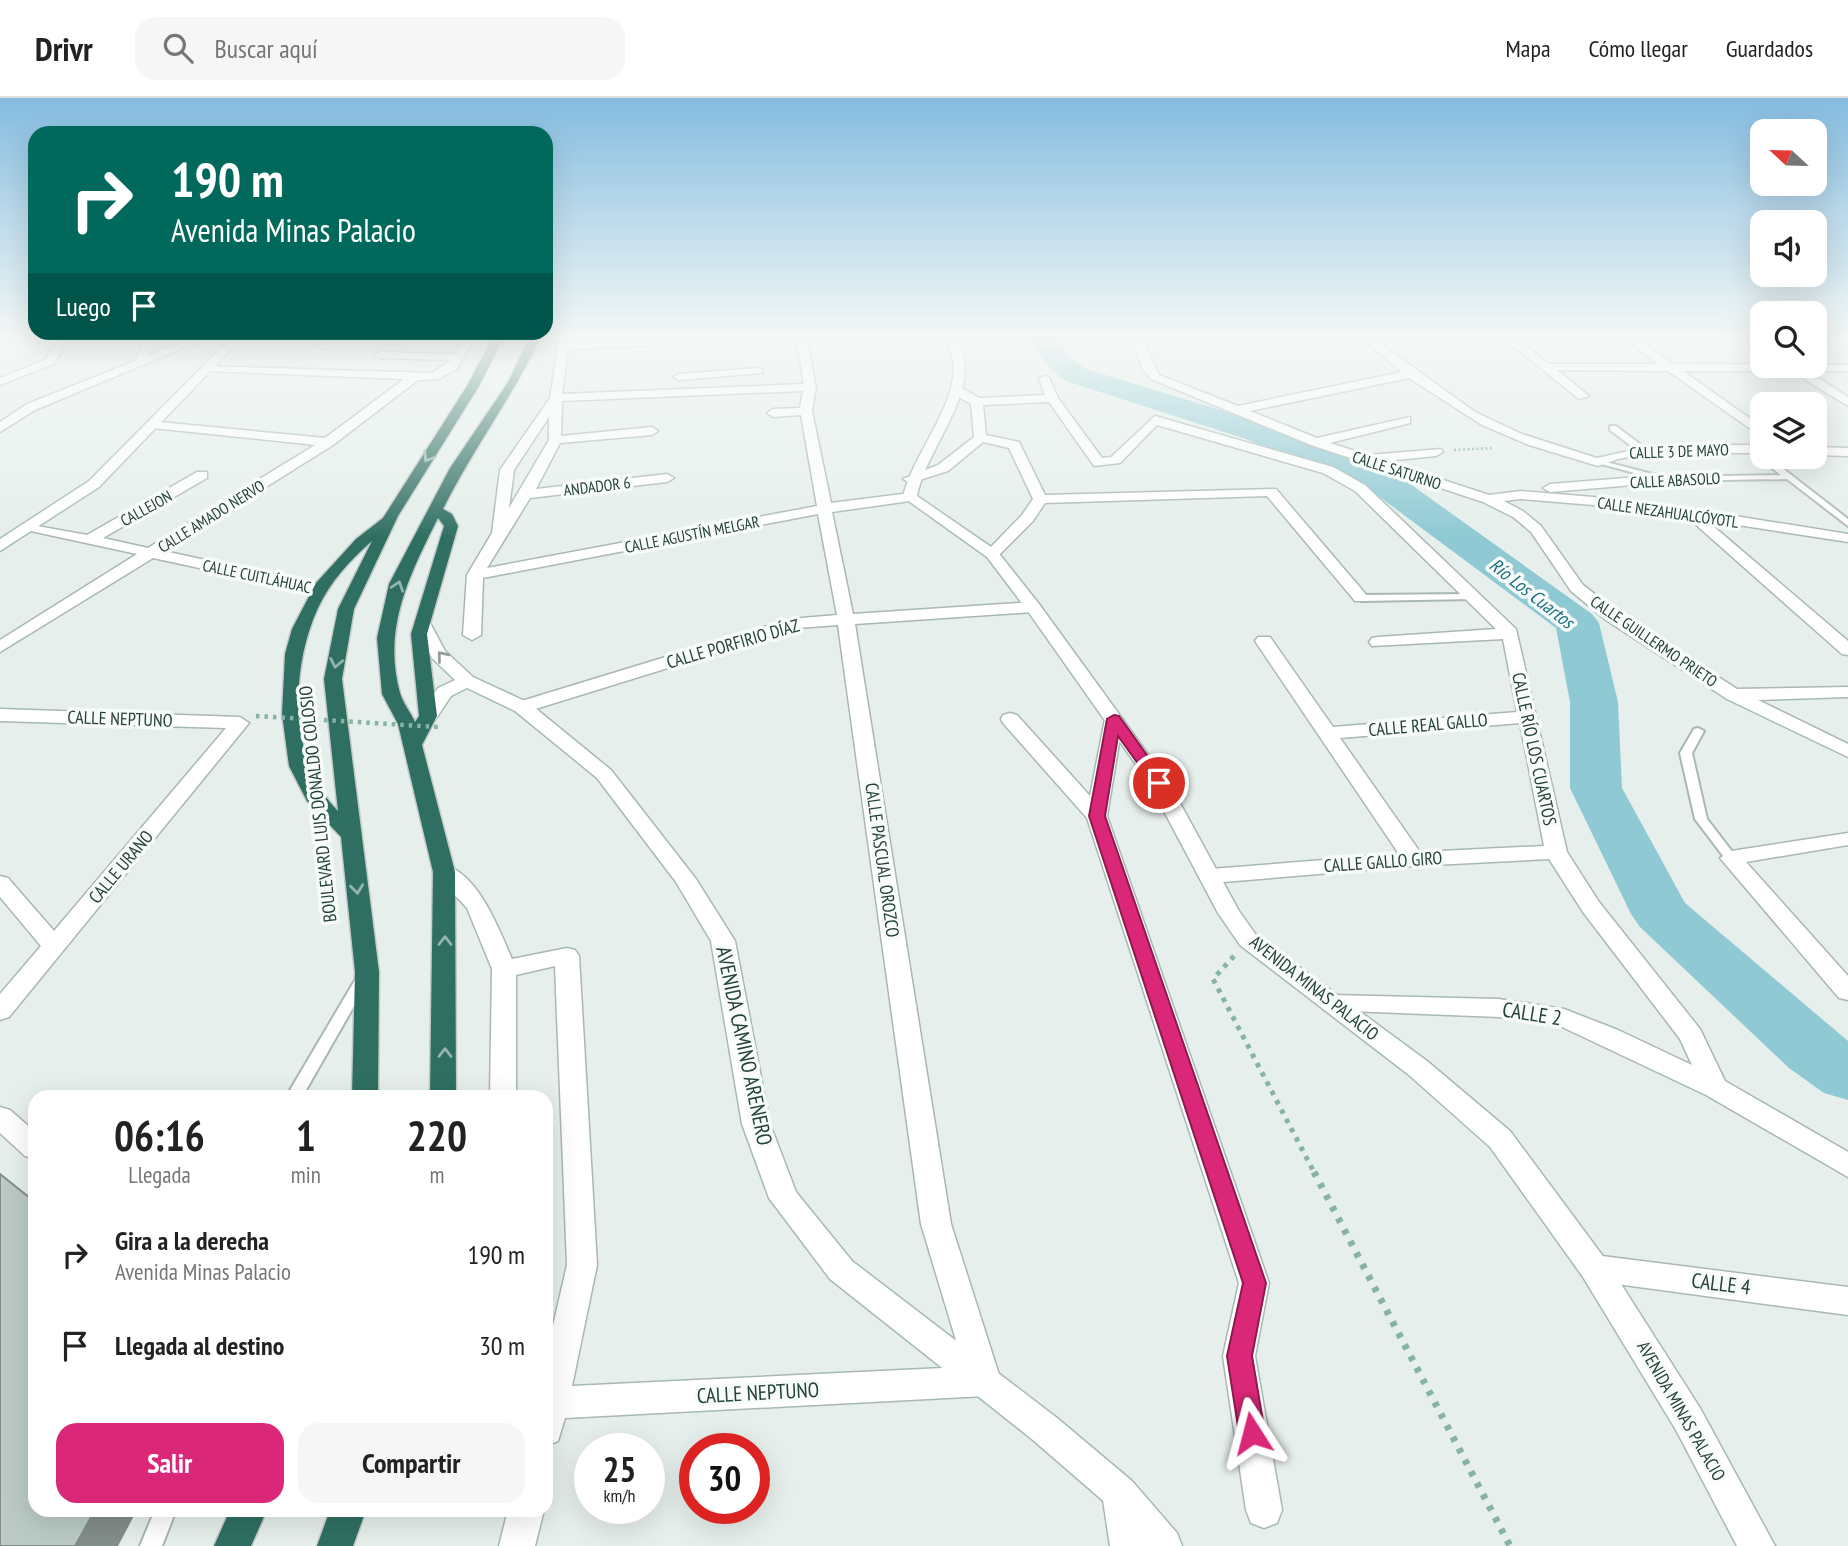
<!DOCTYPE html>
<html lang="es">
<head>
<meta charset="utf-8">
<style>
	:root { --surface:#fff; --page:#f6f6f6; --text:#222; --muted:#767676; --line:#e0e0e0; --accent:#db2777 }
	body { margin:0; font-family:"PT Sans Narrow",sans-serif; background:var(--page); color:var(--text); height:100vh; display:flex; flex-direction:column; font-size:26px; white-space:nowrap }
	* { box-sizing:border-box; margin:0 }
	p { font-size:23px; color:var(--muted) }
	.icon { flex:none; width:38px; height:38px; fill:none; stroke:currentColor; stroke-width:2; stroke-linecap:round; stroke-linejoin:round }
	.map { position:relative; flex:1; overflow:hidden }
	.details { position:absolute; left:28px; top:992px; width:525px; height:427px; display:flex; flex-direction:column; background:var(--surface); border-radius:21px; box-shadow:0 7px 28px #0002 }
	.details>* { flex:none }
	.hud { position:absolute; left:28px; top:28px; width:525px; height:214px; border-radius:21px; box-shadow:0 7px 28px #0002; background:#00695c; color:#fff; overflow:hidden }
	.needle { width:46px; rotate:292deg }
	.controls { position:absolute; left:1750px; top:21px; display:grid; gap:14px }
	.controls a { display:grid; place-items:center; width:77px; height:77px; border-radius:14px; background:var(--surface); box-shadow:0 7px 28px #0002; font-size:35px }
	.speed { position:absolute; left:574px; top:1335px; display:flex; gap:14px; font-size:35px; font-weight:700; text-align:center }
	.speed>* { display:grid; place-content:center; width:91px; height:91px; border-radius:50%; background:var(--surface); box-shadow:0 7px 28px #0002; line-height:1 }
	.speed small { font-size:18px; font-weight:400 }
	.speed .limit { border:10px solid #d22; background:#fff; color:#111 }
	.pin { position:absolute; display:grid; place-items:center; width:60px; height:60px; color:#fff; margin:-30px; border:4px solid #fff; border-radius:50%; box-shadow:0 2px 7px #0007 }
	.me { position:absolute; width:77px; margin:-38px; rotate:351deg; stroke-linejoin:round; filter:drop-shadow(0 0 5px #0008) }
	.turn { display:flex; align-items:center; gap:24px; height:147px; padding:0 28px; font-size:32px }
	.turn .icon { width:91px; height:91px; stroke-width:2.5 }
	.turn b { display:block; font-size:49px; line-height:60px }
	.then { display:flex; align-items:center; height:66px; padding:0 28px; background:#0003; gap:14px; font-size:26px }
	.eta { display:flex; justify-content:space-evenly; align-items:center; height:119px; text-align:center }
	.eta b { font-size:42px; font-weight:600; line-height:49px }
	.cta { display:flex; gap:14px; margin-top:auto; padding:14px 28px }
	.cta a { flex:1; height:80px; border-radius:21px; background:var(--accent); color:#fff; font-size:28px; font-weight:600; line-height:80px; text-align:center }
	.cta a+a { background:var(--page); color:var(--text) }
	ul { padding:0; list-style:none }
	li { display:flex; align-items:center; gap:21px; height:91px; padding:0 28px }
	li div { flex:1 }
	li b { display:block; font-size:26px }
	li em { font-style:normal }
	header { display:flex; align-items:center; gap:42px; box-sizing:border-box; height:98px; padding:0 35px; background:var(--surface); border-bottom:2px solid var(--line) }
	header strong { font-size:33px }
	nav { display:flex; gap:38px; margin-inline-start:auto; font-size:24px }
	.search { width:490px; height:63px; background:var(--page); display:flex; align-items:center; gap:18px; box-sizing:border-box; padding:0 24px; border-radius:21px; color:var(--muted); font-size:26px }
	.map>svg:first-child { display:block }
</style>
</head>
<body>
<header>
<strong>Drivr</strong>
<div class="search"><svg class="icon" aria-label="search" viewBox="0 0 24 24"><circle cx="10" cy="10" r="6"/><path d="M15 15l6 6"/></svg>Buscar aquí</div>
<nav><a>Mapa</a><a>Cómo llegar</a><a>Guardados</a></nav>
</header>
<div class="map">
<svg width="1848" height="1448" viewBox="0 0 1848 1448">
	<rect width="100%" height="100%" fill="#e6efeb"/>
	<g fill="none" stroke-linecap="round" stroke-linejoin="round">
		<path fill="#8ec9d4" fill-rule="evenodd" d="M1026,237H1058L1069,259L1086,271L1270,327L1399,378L1592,516L1599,525L1618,604L1622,690L1685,805L1848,943V1002L1824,995L1789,970L1640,829L1631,816L1570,690V604L1556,530L1373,394L1246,341L1066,283C1046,269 1039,256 1026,237Z"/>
		<defs>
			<path id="lane" d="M1610,328H1616L1645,350V354H1639L1610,332Z
				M1762,357V359H1768L1848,421V428L1787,381L1664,383L1594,364L1598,362L1664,379L1781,377L1760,361L1759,359Z
				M1471,496L1476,499L1474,501L1361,503L1356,500L1361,497Z
				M1698,630L1704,633L1692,655L1707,721L1737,760L1735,763H1727L1695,721L1680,655L1694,631Z
				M363,875L368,877L370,880L302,999H286L358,877Z
				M155,1412H176L162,1448H140Z"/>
			<path id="street" d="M62,237H73L53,266L0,287V280L45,262Z
				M148,237H159L148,258L198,237H214L35,312L0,334V324L27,306L135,263Z
				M329,237H341L328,250H320V246Z
				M465,237H476L457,271L438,281L418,282L333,347L164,453L325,488V494L319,496L153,460L0,554V542L137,456L26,432V426L87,437L197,374H207V380L103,440L148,450L315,347L153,330L147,326L149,323L325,340L404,281L207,273L203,272V268L432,275L451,262L380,260L374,257L380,254L455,256Z
				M555,237H565L567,245L656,241L661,244L656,247L568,251L562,296L804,286L797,244L741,248L736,245L741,242L806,237L816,289L812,313L831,405L910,395L917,399L910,403L832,414L853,516L1033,504L1041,509L1033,514L855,526L951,1126L1001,1283L997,1294L985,1298L565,1320L558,1343L546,1348V1258L567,1167L555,868L516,877V999H490L492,871L467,810L433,774L444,767C479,776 499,832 512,861L567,850L575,852L579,858L597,1167L572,1288L964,1269L921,1126L838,527L797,530L529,613H515L513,609L515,605L790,521L837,517L818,416L483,480L481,537L472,542L463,537L467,477L492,435L500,372L550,300L558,248ZM803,293L800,310L773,311L767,315L773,319L801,317L817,408L487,470L530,400L667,384L674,380L667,376L536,391L560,345L652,337L658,333L652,329L561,338L562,303ZM549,319V342L509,410L514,372Z
				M717,237H739L721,242Z
				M1130,237H1141L1159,277L1238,308L1402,274L1357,237H1369L1475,314L1522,336L1597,360L1655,347H1762V355H1655L1618,361L1598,368L1529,347L1482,327L1409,280L1250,313L1317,340L1410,319V325L1330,345L1368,357L1441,351L1443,354L1436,358L1386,363L1489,397L1521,393L1641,403L1848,436V444L1706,422L1848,543V557L1842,556L1686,418L1641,411L1521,401L1504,403L1523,413L1541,428L1583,487L1618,514L1737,591L1848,589V599L1758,602L1848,646V659L1727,601L1606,522L1571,493L1531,434L1513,419L1483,404L1311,347L1151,281L1143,272Z
				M1500,237H1512L1549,266H1658L1620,237H1633L1673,266L1848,267V273H1807L1848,299V308L1791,273H1683L1762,329V339L1668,273L1557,272L1589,298L1579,301Z
				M1734,237H1747L1762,247V254Z
				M758,270L762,271V275L679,282L673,279L679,276Z
				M1045,278L1049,279L1058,300L1102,360L1111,359L1155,318L1333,369L1365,387L1516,531L1567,754L1599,804L1700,931L1725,983L1848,1054V1079L1706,997L1560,928L1499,919L1324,912L1321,906L1324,900L1333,897L1499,901L1564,911L1618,932L1692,967L1680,941L1583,814L1549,761L1414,768L1211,785L1203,783L1200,778L1211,771L1399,756L1255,543L1258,539H1270L1333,629L1517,614L1503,541L1372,548L1369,544L1372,540L1378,539L1496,531L1355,393L1323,375L1157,327L1120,365L1094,368L1049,304L983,307L986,337L1019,344L1045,397L1276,391L1369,500L1367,503H1355L1267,398L1045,405L1033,423L997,459H987V453L1022,417L1033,401L1009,350L983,344L948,373L910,385L903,381L938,367L974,339L971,306L952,295V289H960L979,300L1045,297L1039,281ZM1520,625L1544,748L1420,754L1340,640Z
				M1815,349L1848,350V358L1815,357Z
				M1664,377L1669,378V384L1550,394L1543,390L1550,386Z
				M0,611L240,619L249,625L9,919L0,922V896L41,848L0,799V778L8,780L54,833L226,630L0,623Z
				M1010,615L1017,617L1090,698L1105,621L1114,615L1123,621L1107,718L1269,1185L1255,1258L1282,1412L1277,1425L1264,1430L1251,1425L1246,1412L1223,1258L1239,1185L1087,720L1003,625L1001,621L1003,617Z
				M1848,735V747L1746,764L1848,878V902L1839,900L1720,760L1731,753Z
				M0,1009L10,1012L35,1034V1061L25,1058L0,1035Z
				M1594,1157L1848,1189V1217L1594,1183L1583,1179L1579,1170L1583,1161Z
				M1121,1384L1134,1390L1146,1448H1110L1103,1402L1108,1390Z
				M508,1412H544L535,1448H499Z"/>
			<path id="secondary" d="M234,237H245L99,389L0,453V441L89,383Z
				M942,237H953C956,244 961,250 963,257C975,300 925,354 917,398L997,453L1039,506L1169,685L1239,813L1256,837L1427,963L1510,1033L1605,1161L1700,1310L1775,1448H1737L1676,1332L1583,1179L1490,1049L1409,977L1240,847L1218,815L1149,685L1027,512L987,459L903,399C912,356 964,300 952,257C950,250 945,243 942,237Z
				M423,522L429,523L445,553L473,579L529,605L611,672L696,781L735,843L770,1026L796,1094L852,1163L1057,1320L1132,1383L1177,1435L1182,1448H1141L1108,1407L1033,1342L830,1181L769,1100L742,1026L711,843L676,784L597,680L515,613L467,590L451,598L435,622H421L419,618L438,590L455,582L432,560L415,527Z"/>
			<path id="highway" d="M494,237H505L479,288L398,418L354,511L342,581L379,874L378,999H352L355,874L341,739L307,703L289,668L282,616L285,556L292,531L316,485L356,441L383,420L467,288ZM372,443L338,511L324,581L338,713C288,663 290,571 318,510C330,484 351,461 372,443Z
				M531,237H542C513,298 473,351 443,411L452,416L458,428L427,536L437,618L422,647L455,774L456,999H430L433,774L398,626L382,596L377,540L389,486L450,370L507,286ZM438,420L444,428L411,536L419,618L415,624C411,615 403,605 400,595C382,530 410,476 438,420Z
				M230,1412H267L251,1448H214Z
				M330,1412H366L353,1448H317Z"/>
		</defs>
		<use href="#lane" stroke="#a8b8b2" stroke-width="4"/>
		<use href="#street" stroke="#a8b8b2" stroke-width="3"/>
		<use href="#secondary" stroke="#a4bbb3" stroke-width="3"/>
		<use href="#highway" stroke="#c2cac8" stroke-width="3"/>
		<path stroke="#86b3a5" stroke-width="2.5" stroke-dasharray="2 2.5" stroke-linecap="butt" d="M1454,352L1494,350"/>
		<path stroke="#86b3a5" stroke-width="5" stroke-dasharray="4.5 6" stroke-linecap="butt" d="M1234,858L1213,881L1315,1076"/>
		<path stroke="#86b3a5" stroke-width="7" stroke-dasharray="5 8" stroke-linecap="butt" d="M1314,1074L1510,1448"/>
		<use href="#lane" fill="#fff" fill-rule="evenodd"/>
		<use href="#street" fill="#fff" fill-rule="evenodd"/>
		<use href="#secondary" fill="#fff" fill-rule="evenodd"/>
		<use href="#highway" fill="#2f6f62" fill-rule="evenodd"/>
		<path stroke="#86b3a5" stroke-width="4.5" stroke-dasharray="3.5 5" stroke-linecap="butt" d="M256,618L439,629"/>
	</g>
	<path fill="#838d89" d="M95,1412H137L118,1448H75Z"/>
	<path fill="#bbcac4" stroke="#838d89" stroke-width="2" d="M0,1076L35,1104V1412H95L75,1448H0Z"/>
	<defs><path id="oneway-chevron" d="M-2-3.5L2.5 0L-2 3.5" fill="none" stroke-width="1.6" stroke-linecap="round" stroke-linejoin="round" transform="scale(1.75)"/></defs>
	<g stroke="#93b5ae">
		<use href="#oneway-chevron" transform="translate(428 359) rotate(122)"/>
		<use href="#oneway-chevron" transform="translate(398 488) rotate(-72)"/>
		<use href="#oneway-chevron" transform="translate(336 565) rotate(101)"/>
		<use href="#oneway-chevron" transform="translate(357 791) rotate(83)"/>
		<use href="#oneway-chevron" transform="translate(445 843) rotate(-90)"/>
		<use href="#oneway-chevron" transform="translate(445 955) rotate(-90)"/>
	</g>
	<use stroke="#92a09c" href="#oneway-chevron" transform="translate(442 558) rotate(-129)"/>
	<linearGradient id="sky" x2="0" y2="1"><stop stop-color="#84bce0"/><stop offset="0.54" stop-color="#f4f8f6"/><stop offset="1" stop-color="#f4f8f6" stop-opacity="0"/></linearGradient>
	<rect width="1848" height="440" fill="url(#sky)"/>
	<path fill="#db2777" stroke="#8e194d" stroke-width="2" d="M1114,617L1119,618L1167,685L1165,688H1154L1118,638L1105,718L1266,1185L1252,1258L1265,1335L1261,1344L1252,1347L1243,1344L1239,1335L1227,1258L1243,1185L1089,718L1107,621Z"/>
	<g text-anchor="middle" stroke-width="7" stroke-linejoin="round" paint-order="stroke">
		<g font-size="16" fill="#24423a" stroke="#f7fbf9">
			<text transform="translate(1679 353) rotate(-2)" y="6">CALLE 3 DE MAYO</text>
			<text transform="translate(1397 372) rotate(18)" y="6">CALLE SATURNO</text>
			<text transform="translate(1675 382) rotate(-3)" y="6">CALLE ABASOLO</text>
			<text transform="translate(597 388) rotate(-7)" y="6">ANDADOR 6</text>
			<text transform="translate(146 410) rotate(-29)" y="6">CALLEJON</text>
			<text transform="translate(1668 414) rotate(8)" y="6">CALLE NEZAHUALCÓYOTL</text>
			<text transform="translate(211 418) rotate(-32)" y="6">CALLE AMADO NERVO</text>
			<text transform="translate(692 436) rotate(-11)" y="6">CALLE AGUSTÍN MELGAR</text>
			<text transform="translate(257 478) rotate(12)" y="6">CALLE CUITLÁHUAC</text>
			<text transform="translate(1654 543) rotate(34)" y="6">CALLE GUILLERMO PRIETO</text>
		</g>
		<g font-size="18" fill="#24423a" stroke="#f7fbf9">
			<text transform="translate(733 546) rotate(-16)" y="6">CALLE PORFIRIO DÍAZ</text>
			<text transform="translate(120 621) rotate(2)" y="6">CALLE NEPTUNO</text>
			<text transform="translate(1428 627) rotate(-5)" y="6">CALLE REAL GALLO</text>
			<text transform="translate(1534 651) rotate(78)" y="6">CALLE RÍO LOS CUARTOS</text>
			<text transform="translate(318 706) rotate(-96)" y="6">BOULEVARD LUIS DONALDO COLOSIO</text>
			<text transform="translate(882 762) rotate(82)" y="6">CALLE PASCUAL OROZCO</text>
			<text transform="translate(1383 764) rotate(-4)" y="6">CALLE GALLO GIRO</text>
			<text transform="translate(121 769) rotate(-50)" y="6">CALLE URANO</text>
			<text transform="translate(1314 890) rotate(38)" y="6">AVENIDA MINAS PALACIO</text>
			<text transform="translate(1681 1313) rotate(60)" y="6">AVENIDA MINAS PALACIO</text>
		</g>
		<g font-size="19" font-style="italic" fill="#1c6f80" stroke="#f7fbf9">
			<text transform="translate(1532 495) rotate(38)" y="7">Río Los Cuartos</text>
		</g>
		<g font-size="21" fill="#24423a" stroke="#f7fbf9">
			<text transform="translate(1532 916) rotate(9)" y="7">CALLE 2</text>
			<text transform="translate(744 948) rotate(78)" y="7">AVENIDA CAMINO ARENERO</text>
			<text transform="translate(1721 1186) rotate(7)" y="7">CALLE 4</text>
			<text transform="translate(758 1295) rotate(-3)" y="7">CALLE NEPTUNO</text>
		</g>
	</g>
</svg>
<div class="controls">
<a><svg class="needle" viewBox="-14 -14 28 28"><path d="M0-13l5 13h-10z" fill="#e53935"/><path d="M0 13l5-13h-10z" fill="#767676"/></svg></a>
<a><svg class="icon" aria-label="sound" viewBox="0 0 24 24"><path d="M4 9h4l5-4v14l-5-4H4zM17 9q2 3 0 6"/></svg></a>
<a><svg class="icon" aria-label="search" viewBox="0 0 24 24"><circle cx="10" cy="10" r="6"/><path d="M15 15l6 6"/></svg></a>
<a><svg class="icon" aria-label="layers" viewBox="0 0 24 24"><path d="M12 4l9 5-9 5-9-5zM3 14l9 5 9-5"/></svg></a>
</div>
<div class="speed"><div>25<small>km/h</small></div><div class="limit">30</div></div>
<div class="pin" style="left:1159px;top:685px;background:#d93025"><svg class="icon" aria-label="arrive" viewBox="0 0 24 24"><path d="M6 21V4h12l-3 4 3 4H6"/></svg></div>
<svg class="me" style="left:1252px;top:1335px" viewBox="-20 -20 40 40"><path d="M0-17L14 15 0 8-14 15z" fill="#db2777" stroke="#fff" stroke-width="4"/></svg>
<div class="hud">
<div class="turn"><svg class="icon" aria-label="right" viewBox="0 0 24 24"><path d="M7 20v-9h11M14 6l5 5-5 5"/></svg><div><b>190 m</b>Avenida Minas Palacio</div></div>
<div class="then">Luego<svg class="icon" aria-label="arrive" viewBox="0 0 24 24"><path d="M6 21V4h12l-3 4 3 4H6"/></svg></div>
</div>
<section class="details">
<div class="eta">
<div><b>06:16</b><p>Llegada</p></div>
<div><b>1</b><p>min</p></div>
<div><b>220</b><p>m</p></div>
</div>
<ul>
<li><svg class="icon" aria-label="right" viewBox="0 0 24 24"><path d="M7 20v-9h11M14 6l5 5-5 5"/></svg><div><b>Gira a la derecha</b><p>Avenida Minas Palacio</p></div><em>190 m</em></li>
<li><svg class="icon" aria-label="arrive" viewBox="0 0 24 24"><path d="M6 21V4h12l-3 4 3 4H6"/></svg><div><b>Llegada al destino</b></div><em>30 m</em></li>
</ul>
<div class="cta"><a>Salir</a><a>Compartir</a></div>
</section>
</div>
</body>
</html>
